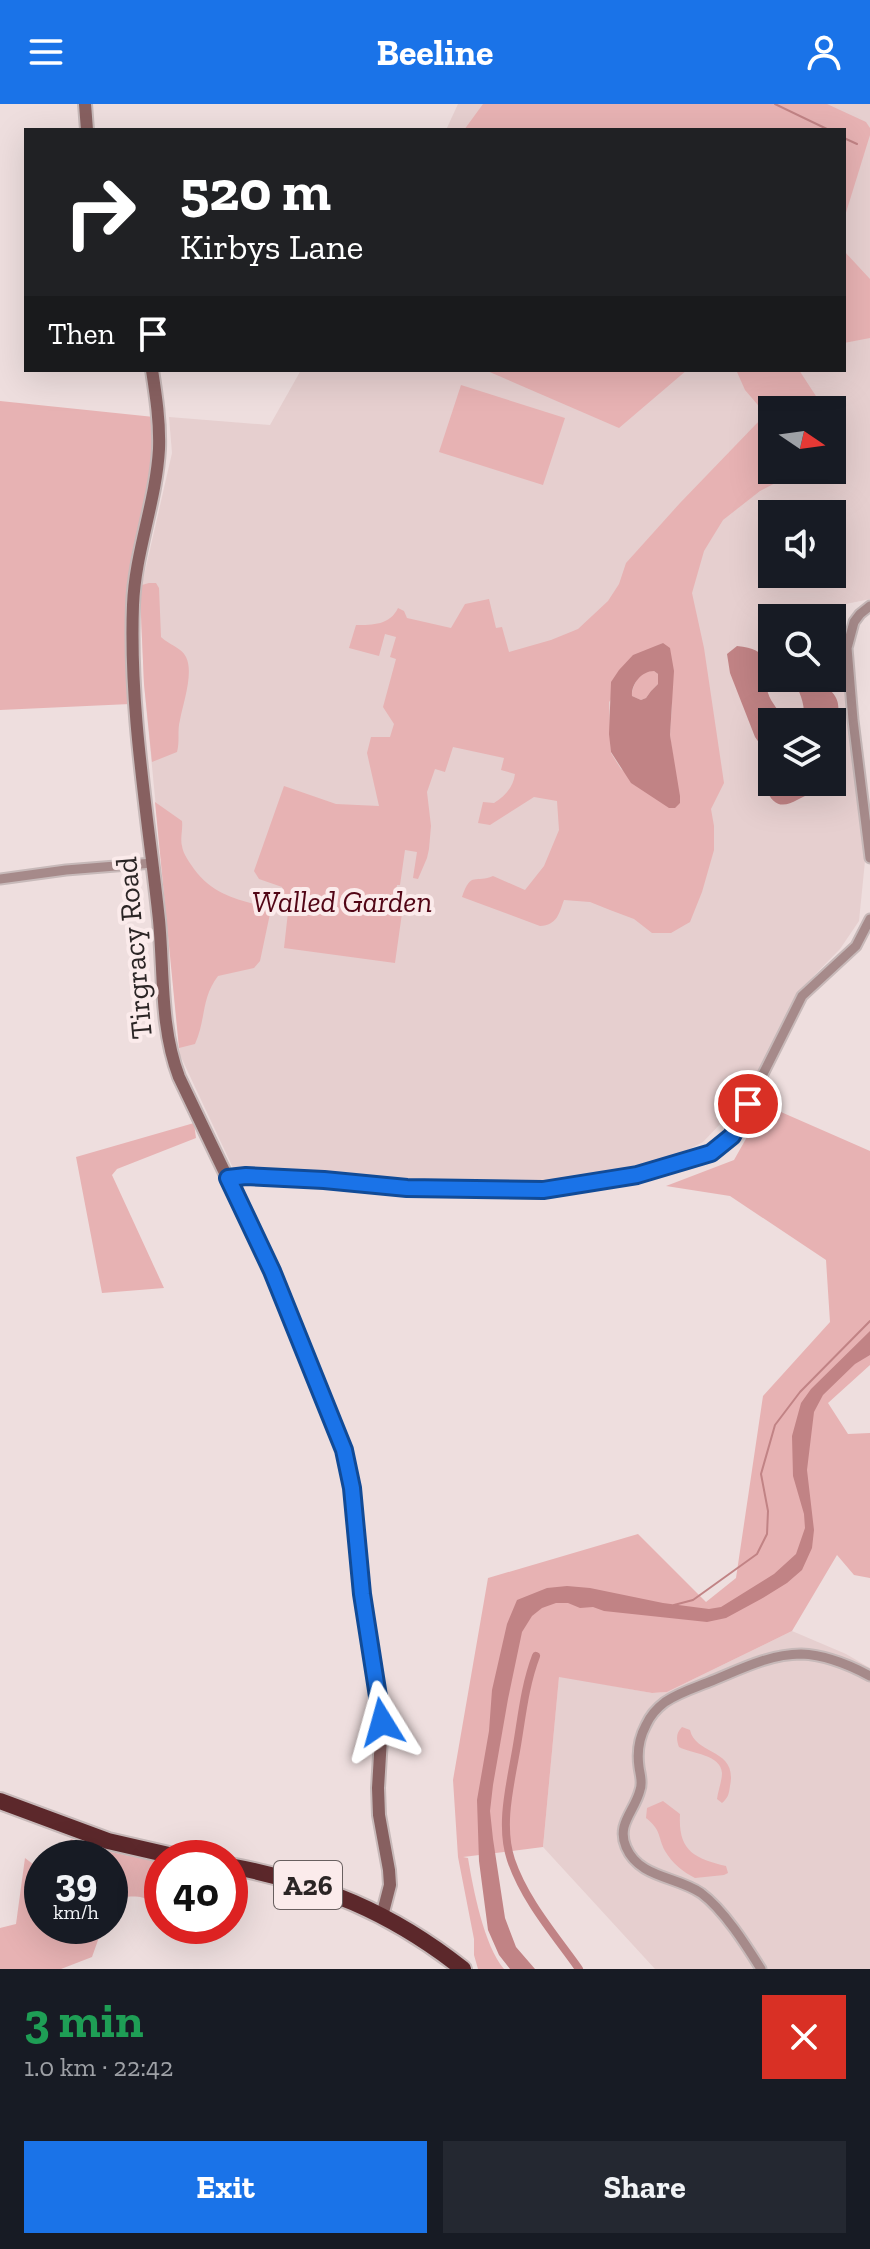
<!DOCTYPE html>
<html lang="en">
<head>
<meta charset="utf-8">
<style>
	:root { --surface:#171b24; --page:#242831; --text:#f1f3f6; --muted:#9ea1a6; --accent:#1a73e8 }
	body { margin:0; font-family:"Zilla Slab",serif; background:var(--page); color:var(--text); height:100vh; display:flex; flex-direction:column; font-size:30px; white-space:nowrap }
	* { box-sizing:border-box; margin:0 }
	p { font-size:26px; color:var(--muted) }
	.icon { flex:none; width:44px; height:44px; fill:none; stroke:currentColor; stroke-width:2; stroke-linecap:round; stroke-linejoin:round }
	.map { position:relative; height:1865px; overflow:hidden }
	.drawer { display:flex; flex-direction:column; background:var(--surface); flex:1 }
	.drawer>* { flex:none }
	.guide { position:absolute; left:24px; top:24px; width:822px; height:244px; border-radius:0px; box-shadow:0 8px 32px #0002; background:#202124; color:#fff; overflow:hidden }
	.needle { width:52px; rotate:103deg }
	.controls { position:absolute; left:758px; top:292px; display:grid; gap:16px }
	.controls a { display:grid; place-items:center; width:88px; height:88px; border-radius:0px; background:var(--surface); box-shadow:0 8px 32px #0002; font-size:40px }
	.speed { position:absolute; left:24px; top:1736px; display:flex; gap:16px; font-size:40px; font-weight:700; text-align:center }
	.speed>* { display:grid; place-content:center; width:104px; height:104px; border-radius:50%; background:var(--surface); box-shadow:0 8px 32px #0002; line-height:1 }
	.speed small { font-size:20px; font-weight:400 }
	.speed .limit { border:12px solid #d22; background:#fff; color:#111 }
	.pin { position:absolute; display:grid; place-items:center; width:68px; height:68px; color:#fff; margin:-34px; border:4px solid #fff; border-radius:50%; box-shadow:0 2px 8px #0007 }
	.me { position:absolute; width:88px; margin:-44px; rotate:352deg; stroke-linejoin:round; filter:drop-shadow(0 0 6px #0008) }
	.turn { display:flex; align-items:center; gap:28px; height:168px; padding:0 24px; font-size:36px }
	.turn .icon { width:104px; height:104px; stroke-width:2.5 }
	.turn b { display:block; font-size:56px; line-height:68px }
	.then { display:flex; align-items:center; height:76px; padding:0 24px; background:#0003; gap:16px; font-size:30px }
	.round { display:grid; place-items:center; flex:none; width:84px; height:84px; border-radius:0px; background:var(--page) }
	.summary { display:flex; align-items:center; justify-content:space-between; height:136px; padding:0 24px }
	h1 { font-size:48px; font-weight:700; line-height:60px; color:#1e9e55 }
	.primary-button { display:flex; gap:16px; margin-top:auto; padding:16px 24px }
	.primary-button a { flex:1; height:92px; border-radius:0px; background:var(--accent); color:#fff; font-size:32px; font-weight:700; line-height:92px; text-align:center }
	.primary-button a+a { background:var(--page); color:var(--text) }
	header { display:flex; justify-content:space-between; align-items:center; height:104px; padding:0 24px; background:var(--accent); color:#fff; font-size:36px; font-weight:700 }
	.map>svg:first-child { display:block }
</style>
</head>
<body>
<header><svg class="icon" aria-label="menu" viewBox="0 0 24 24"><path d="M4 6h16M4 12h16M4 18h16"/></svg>Beeline<svg class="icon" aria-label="person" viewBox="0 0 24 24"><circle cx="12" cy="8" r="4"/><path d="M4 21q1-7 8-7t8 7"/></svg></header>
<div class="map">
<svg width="870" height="1865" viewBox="0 0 870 1865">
	<rect width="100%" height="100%" fill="#eedede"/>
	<path fill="#e6cfcf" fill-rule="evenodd" d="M458,0H870V495L841,501L865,757L859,817L840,845L797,889L745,994L703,1038L660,1060L630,1067L525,1085L233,1064L180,951L144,580L140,489L172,349L169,313L270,321L301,266H844V26H446ZM772,306H832V366H772ZM772,410H832V470H772ZM772,514H832V574H772ZM772,618H832V678H772Z
		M792,1527L846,1550L870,1564V1865H655L543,1743L559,1572L652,1589L667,1588Z"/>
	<path fill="#e7b2b3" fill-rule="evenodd" d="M483,0H827L866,18L870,24V31L844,115V26H464Z
		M844,147L870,175V234L844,239Z
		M485,266H687L619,324Z
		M739,266H799L825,306H772V366H800L760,387L723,416L704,447L692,489L704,544L724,679L711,705L714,722V746L702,788L690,818L671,829H652L634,815L610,806L590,798L564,796C559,810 557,821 540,822L462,793C471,766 476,780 493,772L525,786L544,762L559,726L557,697L534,693L490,721L478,719L483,698L494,699C505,692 513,684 515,670L501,666L504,654L453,643L445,668L435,665L427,688L431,722L429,745L427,754L418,775L413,774L417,748L405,746L400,781H397L394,801L403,802L395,859L284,844L288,808L282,783L259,775L254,767L284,682L336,700L379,702L367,649L371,633H390L394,620L383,603L396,555L390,553L396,533L385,530L379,552L349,544L356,521C373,521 390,521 398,504L404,507L407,514L451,524L465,500L489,495L496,524L502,523L509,548L551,536L578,525L608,497L619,480L626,459L680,399L760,316L763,307L745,286L737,268ZM663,539L672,601L670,631L673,654L662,699L621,665L611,649L609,598L649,546Z
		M461,281L565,314L543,381L439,348Z
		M0,297L154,313L156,343L151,375L130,471V600L0,606Z
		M149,479H156L159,484L161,533C169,541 181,543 186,553C194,569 183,599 180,616C177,627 180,637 177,648L152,658L144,580L140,489L142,481Z
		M654,567L658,570V580L651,587L646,594L641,596L632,592C631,587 637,572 643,569C646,567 651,567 654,567Z
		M155,698L182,717C183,725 180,735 182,742C183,750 190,759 194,765C215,793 239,795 271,805L260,857L254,864L218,872C201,894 206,916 195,940L179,944Z
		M765,1001L870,1047V1261L828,1299L848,1330L870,1329V1474L854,1471L837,1451L792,1527L667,1588L652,1589L559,1573L543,1743L463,1753L468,1754C473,1784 484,1842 504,1865H478L474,1851V1835L458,1753L453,1676L488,1474L638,1430L706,1498L736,1474L763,1292L830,1218L826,1156L730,1092L666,1082L734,1056Z
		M194,1019L196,1034L117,1065L112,1071L164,1184L102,1189L76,1053Z
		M682,1623L690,1626C696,1652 738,1644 730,1682C729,1690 728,1694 722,1699L717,1695C718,1687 722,1677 722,1669C721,1650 691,1650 679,1643C676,1635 676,1629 682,1623Z
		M663,1697L680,1710C678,1747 694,1754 726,1762L728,1769L724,1771L695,1774C683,1768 672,1759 665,1747C657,1731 662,1727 646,1714L647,1704Z
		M71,1735L111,1748L162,1759V1812C144,1794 150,1791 121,1793L110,1804V1754H61Z
		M25,1754L42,1767V1822H103L92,1853L61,1865H0V1824L16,1820Z"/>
	<path fill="#c18385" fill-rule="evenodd" d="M663,539L670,544L674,567L670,631L680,692V699L675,704H669L631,679L611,648L609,630L611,578L619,566L633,551ZM654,567L658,570V580L651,587L646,594L641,596L632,592C631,581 641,567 654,567Z
		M737,542C777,546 762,565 768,589C771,599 780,607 784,617L772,618V646L760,640L755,633L730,569L727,550Z
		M792,574H829L830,586C843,598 838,611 834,626L832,627V618H804C805,599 801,590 792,574Z
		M832,651C843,659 846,670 841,683C832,686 823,685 814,688C794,695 778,715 765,683L772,674V678H832Z
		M870,1227V1251L855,1260L823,1291L814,1308L807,1366L814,1426L812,1444L802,1466L787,1479L761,1495L726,1514L707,1518L604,1507L593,1503L580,1504L568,1499H556L542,1504L532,1512L522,1528L508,1595L493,1681L490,1707L493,1735L505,1814L516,1843L535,1865H510L499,1851L488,1826L479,1757L477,1696L489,1627L492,1586L507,1520L517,1496L547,1484L567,1482L590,1484L663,1499L709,1505L721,1503L774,1470L796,1450L805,1424L804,1410L793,1372L792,1332L801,1299L811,1285Z"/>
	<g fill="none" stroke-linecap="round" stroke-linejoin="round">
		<path stroke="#c18385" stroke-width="2" d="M775,0L829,26
			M844,34L857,40
			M674,1501L693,1496L757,1450L767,1430L768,1407L761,1370L775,1321L800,1288L870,1217"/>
		<path stroke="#c18385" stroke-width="8" d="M536,1552C525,1581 522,1611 517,1641C511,1678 499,1720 511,1756C525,1797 555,1831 579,1865"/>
		<defs>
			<path id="street" d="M870,502L860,510L854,518L847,544L853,616L870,754
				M0,775L66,766L153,759
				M228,1074L246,1072L324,1076L407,1084L543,1086L637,1071L711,1049L732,1032L802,892L856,842L870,815
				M761,1865C746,1841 724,1806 701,1789C676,1772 639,1774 626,1743C616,1720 635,1707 640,1686C643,1678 640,1671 639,1663C637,1649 639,1634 646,1621C650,1612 657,1604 665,1598C678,1589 694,1584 709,1578C739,1566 769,1550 801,1550C826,1551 848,1560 870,1572"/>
			<path id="secondary" d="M85,0L87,26
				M152,266C156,292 160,318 159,345C156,398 135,448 133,501C129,606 148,712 159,816C164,869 160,923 179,973L272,1167L344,1346L352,1384L362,1490L382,1618L378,1684L379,1711L389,1766L390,1781L382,1812"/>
			<path id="highway" d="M0,1697L108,1737L182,1754
				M230,1762C320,1779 391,1808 463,1865"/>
		</defs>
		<use href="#street" stroke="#c7b9b9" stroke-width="13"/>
		<use href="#secondary" stroke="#c7b9b9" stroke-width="16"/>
		<use href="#highway" stroke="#c7b9b9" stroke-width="20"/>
		<use href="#street" stroke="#a68a8a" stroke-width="9"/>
		<use href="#secondary" stroke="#876060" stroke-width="12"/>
		<use href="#highway" stroke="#5c282b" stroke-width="16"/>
	</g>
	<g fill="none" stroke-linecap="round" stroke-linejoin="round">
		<defs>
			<path id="route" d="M382,1618L362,1490L352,1384L344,1346L272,1167L228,1074L246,1072L324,1076L407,1084L543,1086L637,1071L711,1049L732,1032L748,1000"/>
		</defs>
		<use href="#route" stroke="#114b97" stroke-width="20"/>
		<use href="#route" stroke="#1a73e8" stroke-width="14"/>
	</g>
	<g text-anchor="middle" stroke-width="8" stroke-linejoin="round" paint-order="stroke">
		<rect fill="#fbebeb" stroke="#696060" stroke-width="2" x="274" y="1757" width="68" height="48" rx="6"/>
		<g font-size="28" font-weight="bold" fill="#2b2525">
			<text x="308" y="1791">A26</text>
		</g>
		<g font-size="30" font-style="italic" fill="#520515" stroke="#fbebeb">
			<text x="342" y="808">Walled Garden</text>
		</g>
		<g font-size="30" fill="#2b2525" stroke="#fbebeb">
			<text transform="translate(134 844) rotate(-95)" y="10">Tirgracy Road</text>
		</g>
	</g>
</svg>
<div class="controls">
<a><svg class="needle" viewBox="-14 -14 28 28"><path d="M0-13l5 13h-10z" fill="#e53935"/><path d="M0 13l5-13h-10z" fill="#9ea1a6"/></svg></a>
<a><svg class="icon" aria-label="sound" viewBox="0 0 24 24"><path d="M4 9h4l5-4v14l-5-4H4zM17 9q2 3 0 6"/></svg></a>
<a><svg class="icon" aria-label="search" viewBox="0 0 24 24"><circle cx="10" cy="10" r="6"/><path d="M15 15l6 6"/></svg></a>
<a><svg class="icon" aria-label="layers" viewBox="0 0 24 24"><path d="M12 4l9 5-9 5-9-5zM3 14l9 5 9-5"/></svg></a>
</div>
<div class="speed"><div>39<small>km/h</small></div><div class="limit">40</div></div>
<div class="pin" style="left:748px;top:1000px;background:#d93025"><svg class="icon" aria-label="arrive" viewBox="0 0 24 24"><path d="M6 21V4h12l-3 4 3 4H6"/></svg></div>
<svg class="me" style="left:382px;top:1618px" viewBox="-20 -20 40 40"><path d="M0-17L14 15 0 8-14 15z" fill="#1a73e8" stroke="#fff" stroke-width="4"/></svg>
<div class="guide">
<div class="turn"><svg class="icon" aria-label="right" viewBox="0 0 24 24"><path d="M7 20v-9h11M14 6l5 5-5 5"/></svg><div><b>520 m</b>Kirbys Lane</div></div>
<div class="then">Then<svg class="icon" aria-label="arrive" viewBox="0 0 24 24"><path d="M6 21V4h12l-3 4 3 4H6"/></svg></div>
</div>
</div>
<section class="drawer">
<div class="summary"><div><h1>3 min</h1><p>1.0 km · 22:42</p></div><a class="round" style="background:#d93025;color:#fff"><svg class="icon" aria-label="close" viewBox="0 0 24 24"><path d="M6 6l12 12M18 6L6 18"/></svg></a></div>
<div class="primary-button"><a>Exit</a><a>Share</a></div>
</section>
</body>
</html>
